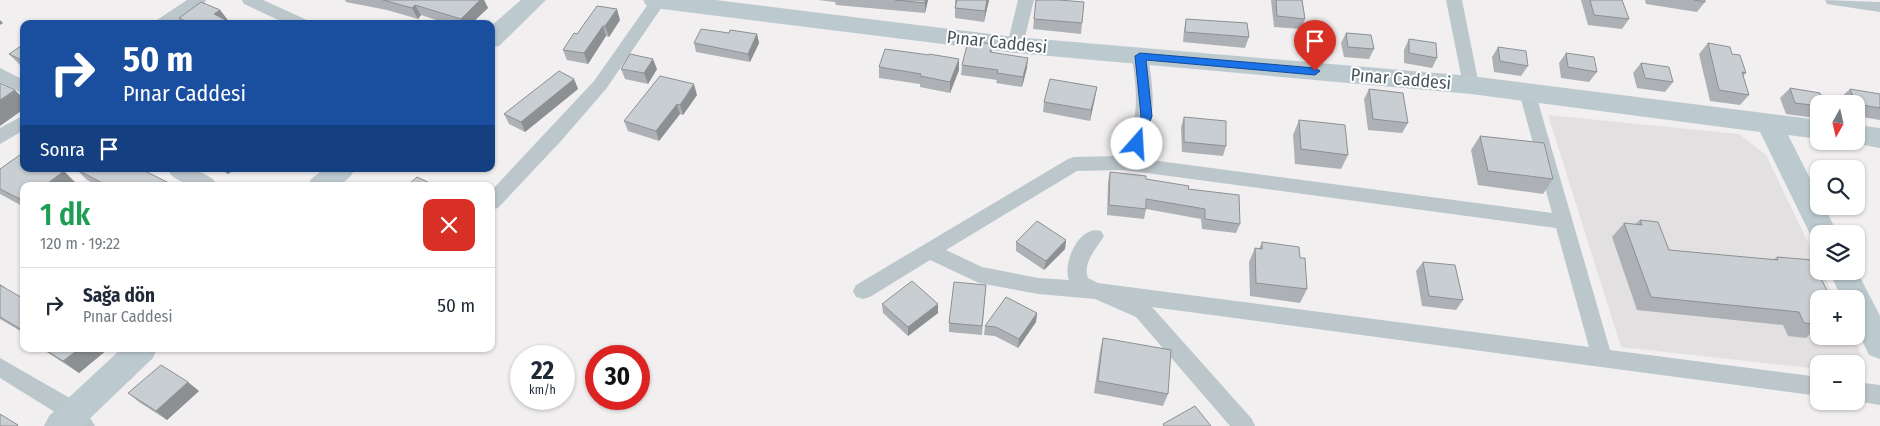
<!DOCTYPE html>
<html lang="tr">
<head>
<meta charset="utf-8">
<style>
	:root { --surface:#fff; --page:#f6f6f7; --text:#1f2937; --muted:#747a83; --line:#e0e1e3 }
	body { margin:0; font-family:"Fira Sans Condensed",sans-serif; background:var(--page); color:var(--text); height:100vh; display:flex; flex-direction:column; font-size:19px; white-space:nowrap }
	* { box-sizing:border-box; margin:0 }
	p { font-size:16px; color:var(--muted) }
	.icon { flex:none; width:28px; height:28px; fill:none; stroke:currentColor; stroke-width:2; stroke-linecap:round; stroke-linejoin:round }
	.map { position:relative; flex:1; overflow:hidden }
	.sheet { position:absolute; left:20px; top:182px; width:475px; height:170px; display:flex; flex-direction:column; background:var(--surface); border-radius:10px; box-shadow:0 1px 4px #0004 }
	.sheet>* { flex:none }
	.hud { position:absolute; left:20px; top:20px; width:475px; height:152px; border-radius:10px; box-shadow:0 1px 4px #0004; background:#1a4fa0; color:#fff; overflow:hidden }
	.needle { width:32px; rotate:188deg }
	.controls { position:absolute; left:1810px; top:95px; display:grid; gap:10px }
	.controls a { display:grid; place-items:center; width:55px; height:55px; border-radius:10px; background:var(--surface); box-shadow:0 1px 4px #0004; font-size:25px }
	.speed { position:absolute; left:510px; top:345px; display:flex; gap:10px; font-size:25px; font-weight:700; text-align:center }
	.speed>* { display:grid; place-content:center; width:65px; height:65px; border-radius:50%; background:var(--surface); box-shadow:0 1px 4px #0004; line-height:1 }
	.speed small { font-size:12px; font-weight:400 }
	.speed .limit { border:8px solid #d22; background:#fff; color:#111 }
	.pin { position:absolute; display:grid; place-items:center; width:42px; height:42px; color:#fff; margin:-51px -21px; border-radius:50% 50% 50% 0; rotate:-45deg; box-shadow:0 0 5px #0007 }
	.pin .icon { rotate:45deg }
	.me { position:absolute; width:55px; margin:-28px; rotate:19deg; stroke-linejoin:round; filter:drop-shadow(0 0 4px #0008) }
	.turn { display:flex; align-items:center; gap:18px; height:105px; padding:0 20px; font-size:22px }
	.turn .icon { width:65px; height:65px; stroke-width:2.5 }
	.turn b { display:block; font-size:35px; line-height:42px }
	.then { display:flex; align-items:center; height:48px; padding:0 20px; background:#0003; gap:10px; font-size:19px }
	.round { display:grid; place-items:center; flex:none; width:52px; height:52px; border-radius:10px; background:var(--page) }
	.overview { display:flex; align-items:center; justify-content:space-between; height:85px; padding:0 20px }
	h1 { font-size:30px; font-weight:600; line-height:38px; color:#1e9e55 }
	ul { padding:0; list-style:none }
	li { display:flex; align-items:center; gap:15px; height:75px; padding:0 20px; border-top:1px solid var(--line) }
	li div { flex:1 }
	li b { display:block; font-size:19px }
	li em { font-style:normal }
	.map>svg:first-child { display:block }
</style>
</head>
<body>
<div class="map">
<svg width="1880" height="426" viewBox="0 0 1880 426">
	<rect width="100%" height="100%" fill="#f2eff0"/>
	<path fill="#e3e0e1" d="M1548,115L1739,134L1766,155L1819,265V271H1822L1835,299H1819V336H1853L1864,361L1856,373V364H1819V369L1621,347Z"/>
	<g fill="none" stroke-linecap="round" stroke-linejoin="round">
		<path fill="#bcc7cc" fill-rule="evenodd" d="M187,0H206L204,4L175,24H155L157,20Z
			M242,0H263L307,20L309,24H287L244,4Z
			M651,0L666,1L606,89L561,141L498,208L491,210V191L594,81Z
			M1018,0H1034L1023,45L1021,49L1015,51L1009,49L1007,45Z
			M1446,0H1462L1479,85L1477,89L1471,91L1465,89L1463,85Z
			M1825,0L1880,2V12L1833,5L1827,4Z
			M1140,50L1146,52L1148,56C1154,95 1158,122 1136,158L1552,213L1519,92L1522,88L1528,86L1534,88L1610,350L1819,377V396L1152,307L1252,419L1255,426H1230L1136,317L1095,299L1038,294L979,283L930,260L870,297L863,299L856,297L853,291L856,285L1068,159L1074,157L1119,156C1141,121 1137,95 1132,56L1134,52ZM1124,170L1556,228L1589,347L1098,283L1088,278C1082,263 1097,248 1104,236L1101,231C1079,224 1062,264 1069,280L1038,278L982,267L946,250L1077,171Z
			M0,68L24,80V94L0,82Z
			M24,115V130L0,144V128Z
			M167,169C183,168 209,169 218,186C202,187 176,186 167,169Z
			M0,358L82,405L95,426H71L66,419L0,378Z
			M1856,382L1880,385V405L1855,401Z"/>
		<path fill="#bccad0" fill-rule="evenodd" d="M521,0H546L499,46L491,48V26Z
			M643,0H716L1015,37L1471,76L1819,120V139L1788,135L1819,196V206H1824L1838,234H1819V243L1814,242L1760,132L1471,94L1015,53L654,8L646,5Z
			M1856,125L1880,128V148L1847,142L1856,141Z
			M324,169H355C344,190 329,186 308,186L311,179Z
			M1856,269L1880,316V359L1869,355L1856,328V299H1842L1829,271H1856Z
			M121,349H157L153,358L82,426H44L49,416Z"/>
	</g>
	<path fill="#adb1b5" d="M345,0H484L488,8L471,24H448L421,15L418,19L387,10L346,2Z
		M818,0H928L925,13L836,5L835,2Z
		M955,0H989L984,22L955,18Z
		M1036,0L1082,23L1081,34L1033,29Z
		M1271,0H1302L1305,19L1301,29L1274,27Z
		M1581,0H1622L1629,19L1622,29L1588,25Z
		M1645,0H1705V2L1697,12L1646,4Z
		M220,10L227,21L233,24H184L179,18Z
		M1186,19L1249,37L1245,48L1183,42L1184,30Z
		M620,20L609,37L606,36L588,64L567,60L563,50L577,34Z
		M729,33L757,34L759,43L750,62L696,52L694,43Z
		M1346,33L1374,49L1369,59L1344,57L1341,43Z
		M1409,39L1437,58L1432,68L1404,63V50Z
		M1708,43L1732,54L1746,73L1743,76L1749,95L1740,105L1710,101L1699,54Z
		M24,44V69L9,54Z
		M992,44V52L1027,68L1022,87L996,83L997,80L961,75L962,65Z
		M1498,47L1528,66L1521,76L1494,72L1492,57Z
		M1566,53L1597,72L1589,82L1561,78L1559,63Z
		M1641,63L1673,82L1665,92L1637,88L1633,73Z
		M879,67L959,70L950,93L920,87V84L879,78Z
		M621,69H657L648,84L625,79Z
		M574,79L578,89L525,132L509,124L504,114Z
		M1097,87L1090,121L1043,112L1044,102Z
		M1790,88L1819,104V114L1815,118L1786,114L1780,98Z
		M1369,89L1408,123L1402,133L1368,130L1364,99Z
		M1850,89L1880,94V120L1856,116V104H1841L1839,99Z
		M697,95L683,115L680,114L659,141L628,131L624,121Z
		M1184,117L1226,146L1223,156L1182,152L1181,127Z
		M1299,120L1348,155L1341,169L1295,164L1293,135Z
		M1480,136L1553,179L1543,194L1478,185L1471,150Z
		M0,169L79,186H24V207L0,194Z
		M76,169L176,186H99L87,180Z
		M218,169H235L228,174Z
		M1110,172L1146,179L1188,189L1240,224L1236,233L1202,229L1201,219L1146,209L1144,219L1107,215L1108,182Z
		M1640,220L1669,250L1773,260L1777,257L1819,299V334L1811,333L1806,338L1788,336L1783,325L1637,310L1612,237L1624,223L1635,224Z
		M1066,240L1065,249L1044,270L1016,251V242Z
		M1262,242L1300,258L1307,289L1300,303L1250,296L1249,262L1255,248L1259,249Z
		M1423,262L1463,300L1456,310L1422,306L1416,271Z
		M0,284L9,291L24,299V336L22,332L0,319Z
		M986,285L982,335L949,332V323Z
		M882,304L938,313L908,336L883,313Z
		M1037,313L1036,322L1018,348L995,336L984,335L985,326Z
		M1103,338L1168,394L1163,406L1094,393L1100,351Z
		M42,349H108L79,373Z
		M199,391L167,420L139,402L128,393Z"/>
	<path fill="#8d9093" d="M480,0H484L488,8L471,24H463L461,19Z
		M925,0H928L925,13Z
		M987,0H989L984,22L985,11Z
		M415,5L421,15L418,19L412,8Z
		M617,9L620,20L609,37L605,26Z
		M220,10L228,20L223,24L214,14Z
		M0,20L3,23L0,25Z
		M603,26L606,36L588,64L584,53Z
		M757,34L759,43L750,62L748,54Z
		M1028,58L1027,68L1022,87L1023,77Z
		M653,59L657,69L648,84L644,73Z
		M959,59V70L950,93V82Z
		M574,79L578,89L525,132L521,122Z
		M694,84L697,95L683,115L680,105Z
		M1097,87L1095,98L1090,121L1091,110Z
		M15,90L24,99V109L0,126V100Z
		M677,104L680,114L659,141L656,131Z
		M224,169H235L228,174Z
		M64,171L79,186H44Z
		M1066,240L1065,249L1044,270L1046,261Z
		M938,304V313L908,336V327Z
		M1037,313L1036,322L1018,348L1019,339Z
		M79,349H108L79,373L63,361Z
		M195,349H203L199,352Z
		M270,349H277L273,352Z
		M188,382L199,391L167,420L156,411Z"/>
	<path fill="#c9ced2" stroke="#8d9093" d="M383,0H480L461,19L415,5L412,8Z
		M895,0H925V3Z
		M957,0H987L985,11L955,8Z
		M1036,0H1059L1084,2L1082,23L1034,19Z
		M1276,0H1302L1305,19L1277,16Z
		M1590,0H1622L1629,19L1594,15Z
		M1694,0H1705V2Z
		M201,2L220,10L214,14L233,24H191L179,18Z
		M597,6L617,9L605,26H603L584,53L563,50L574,33L577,34Z
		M1186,19L1247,23L1249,37L1185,32Z
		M701,29L729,33L730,30L757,34L748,54L694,43Z
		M1346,33L1371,35L1374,49L1348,47Z
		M1409,39L1436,43L1437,58L1409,53Z
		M968,41L992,44L990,52L1028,58L1023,77L997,73L998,70L962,65Z
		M1708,43L1730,47L1732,54L1740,55L1746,73L1742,72L1749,95L1719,90Z
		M24,44V61L9,54Z
		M1498,47L1526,51L1528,66L1500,61Z
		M885,49L929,55V54L959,59L950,82L920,76L921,74L879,67Z
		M1566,53L1594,57L1597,72L1568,67Z
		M630,54L653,59L644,73L621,69Z
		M1641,63L1669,67L1673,82L1645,78Z
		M559,71L574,79L521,122L504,114Z
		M660,76L694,84L680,105L677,104L656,131L624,121Z
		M1050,79L1097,87L1091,110L1044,102Z
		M0,83L15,90L0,100Z
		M1790,88L1820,93L1824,104H1819V106L1795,103Z
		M1369,89L1403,93L1408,123L1373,119Z
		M1850,89L1880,94V108L1856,104Z
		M1184,117L1226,121V146L1184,142Z
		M1299,120L1345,125L1348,155L1301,149Z
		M1480,136L1544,143L1553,179L1488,171Z
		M24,152V169H59L64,171L44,186H24V201L0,189V169Z
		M76,169H141L175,186H108Z
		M1110,172L1146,176V179L1189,186L1188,189L1239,195L1240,224L1205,219V209L1146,199V209L1109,205Z
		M417,177L436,186H407Z
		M1640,220L1658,222L1669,250L1778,260L1777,257L1812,260L1831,299H1819V324L1804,323L1799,312L1651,297L1624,223L1642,225Z
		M1037,221L1066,240L1046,261L1016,242Z
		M1262,242L1299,247L1300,258H1305L1307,289L1256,283L1255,248L1262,249Z
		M1423,262L1455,265L1463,300L1429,296Z
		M912,281L938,304L908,327L882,304Z
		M954,282L986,285L982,326L949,323Z
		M0,285L24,299V331L0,317Z
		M1006,297L1037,313L1019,339L996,327L985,326Z
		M1103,338L1171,350L1168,394L1098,381Z
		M44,349H79L63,361Z
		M161,365L188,382L156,411L128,393Z
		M1195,406L1211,426H1164L1163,424Z
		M0,414L18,425L17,426H0Z"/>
	<path fill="#1a73e8" stroke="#114b97" d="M1140,53L1315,68L1320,71L1315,75L1146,60L1152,116L1142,144L1137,148L1131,144L1141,116L1135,56Z"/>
	<g text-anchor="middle" stroke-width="4" stroke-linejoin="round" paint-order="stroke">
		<g font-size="18" fill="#48575c" stroke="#fff">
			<text transform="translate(997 42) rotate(6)" y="6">Pınar Caddesi</text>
			<text transform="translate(1401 79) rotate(5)" y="6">Pınar Caddesi</text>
		</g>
	</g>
</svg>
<div class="controls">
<a><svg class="needle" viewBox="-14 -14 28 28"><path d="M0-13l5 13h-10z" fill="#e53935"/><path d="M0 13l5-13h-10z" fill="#747a83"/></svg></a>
<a><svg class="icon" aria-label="search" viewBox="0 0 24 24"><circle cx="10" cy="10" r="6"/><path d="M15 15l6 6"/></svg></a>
<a><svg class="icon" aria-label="layers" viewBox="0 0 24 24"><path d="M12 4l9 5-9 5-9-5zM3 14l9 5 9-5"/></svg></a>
<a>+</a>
<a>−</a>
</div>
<div class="speed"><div>22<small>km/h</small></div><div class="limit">30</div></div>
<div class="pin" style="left:1315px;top:71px;background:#d93025"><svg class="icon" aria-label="arrive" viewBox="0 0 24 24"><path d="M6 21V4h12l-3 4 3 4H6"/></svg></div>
<svg class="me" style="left:1137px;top:144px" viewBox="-20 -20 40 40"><circle r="19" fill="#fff"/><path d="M0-13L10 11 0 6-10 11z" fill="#1a73e8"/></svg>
<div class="hud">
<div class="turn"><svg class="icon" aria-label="right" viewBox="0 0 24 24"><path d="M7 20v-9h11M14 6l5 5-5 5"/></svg><div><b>50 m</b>Pınar Caddesi</div></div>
<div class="then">Sonra<svg class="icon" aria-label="arrive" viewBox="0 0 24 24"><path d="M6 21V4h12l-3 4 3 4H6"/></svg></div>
</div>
<section class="sheet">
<div class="overview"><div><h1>1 dk</h1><p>120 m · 19:22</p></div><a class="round" style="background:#d93025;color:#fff"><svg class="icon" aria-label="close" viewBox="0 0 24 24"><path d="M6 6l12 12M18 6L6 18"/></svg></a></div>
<ul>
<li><svg class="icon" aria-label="right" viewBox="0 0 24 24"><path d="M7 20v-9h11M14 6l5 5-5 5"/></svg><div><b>Sağa dön</b><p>Pınar Caddesi</p></div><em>50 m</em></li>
</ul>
</section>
</div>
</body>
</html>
